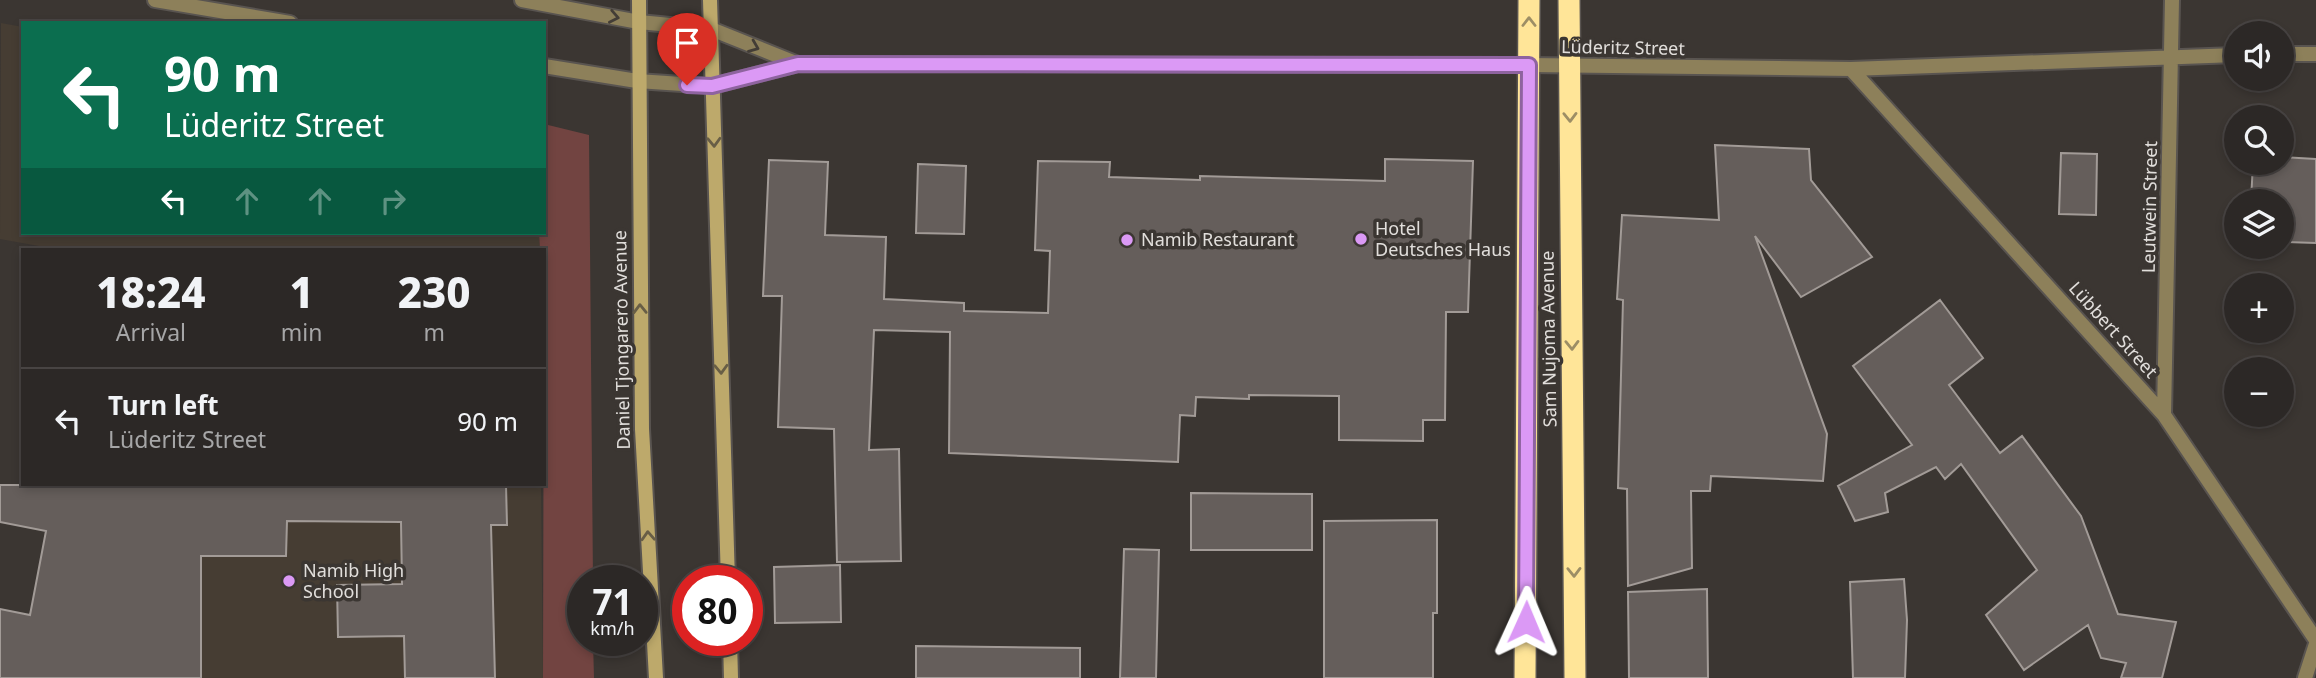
<!DOCTYPE html>
<html lang="en">
<head>
<meta charset="utf-8">
<style>
	:root { --surface:#2c2826; --page:#34302e; --text:#f1f3f6; --muted:#a6a6a7; --line:#484443 }
	body { margin:0; font-family:"Noto Sans",sans-serif; background:var(--page); color:var(--text); height:100vh; display:flex; flex-direction:column; font-size:26px; white-space:nowrap }
	* { box-sizing:border-box; margin:0 }
	p { font-size:23px; color:var(--muted) }
	.icon { flex:none; width:38px; height:38px; fill:none; stroke:currentColor; stroke-width:2; stroke-linecap:round; stroke-linejoin:round }
	.map { position:relative; flex:1; overflow:hidden }
	.panel { position:absolute; left:21px; top:248px; width:525px; height:238px; display:flex; flex-direction:column; background:var(--surface); border-radius:0px; box-shadow:0 4px 10px #0003,0 0 0 2px var(--line) }
	.panel>* { flex:none }
	.banner { position:absolute; left:21px; top:21px; width:525px; height:214px; border-radius:0px; box-shadow:0 4px 10px #0003,0 0 0 2px var(--line); background:#0b6e4f; color:#fff; overflow:hidden }
	.tools { position:absolute; left:2224px; top:21px; display:grid; gap:14px }
	.tools a { display:grid; place-items:center; width:70px; height:70px; border-radius:50%; background:var(--surface); box-shadow:0 4px 10px #0003,0 0 0 2px var(--line); font-size:35px }
	.speed { position:absolute; left:567px; top:565px; display:flex; gap:14px; font-size:35px; font-weight:700; text-align:center }
	.speed>* { display:grid; place-content:center; width:91px; height:91px; border-radius:50%; background:var(--surface); box-shadow:0 4px 10px #0003,0 0 0 2px var(--line); line-height:1 }
	.speed small { font-size:18px; font-weight:400 }
	.speed .limit { border:10px solid #d22; background:#fff; color:#111 }
	.pin { position:absolute; display:grid; place-items:center; width:60px; height:60px; color:#fff; margin:-72px -30px; border-radius:50% 50% 50% 0; rotate:-45deg; box-shadow:0 0 7px #0007 }
	.pin .icon { rotate:45deg }
	.me { position:absolute; width:77px; margin:-38px; rotate:1deg; stroke-linejoin:round; filter:drop-shadow(0 0 5px #0008) }
	.turn { display:flex; align-items:center; gap:24px; height:147px; padding:0 28px; font-size:32px }
	.turn .icon { width:91px; height:91px; stroke-width:2.5 }
	.turn b { display:block; font-size:49px; line-height:60px }
	.lanes { display:flex; align-items:center; height:66px; padding:0 28px; background:#0003; justify-content:center; gap:35px; direction:ltr }
	.lanes .off { opacity:.35 }
	.eta { display:flex; justify-content:space-evenly; align-items:center; height:119px; text-align:center }
	.eta b { font-size:42px; font-weight:800; line-height:49px }
	ul { padding:0; list-style:none }
	li { display:flex; align-items:center; gap:21px; height:105px; padding:0 28px; border-top:2px solid var(--line) }
	li div { flex:1 }
	li b { display:block; font-size:26px }
	li em { font-style:normal }
	.map>svg:first-child { display:block }
</style>
</head>
<body>
<div class="map">
<svg width="2316" height="678" viewBox="0 0 2316 678">
	<rect width="100%" height="100%" fill="#3b3632"/>
	<path fill="#463d33" d="M1,23L23,27V233H539L540,250H61L0,239Z
		M54,485H541L543,678H19Z"/>
	<path fill="#724441" d="M544,124L589,135L593,581H583V640L593,641L594,678H543L544,250H540L539,233H544Z"/>
	<path fill="#655e5b" stroke="#a29b97" stroke-width="2" d="M1715,145L1809,149L1811,180L1872,257L1801,297L1755,236L1827,434L1823,481L1711,476L1710,491H1691L1692,568L1628,586L1627,489L1618,488L1623,300L1617,299L1622,215L1719,220Z
		M2061,153L2097,154L2096,215L2059,214Z
		M2282,157L2316,159V243L2282,242V201H2251L2253,163H2282Z
		M1385,159L1473,161L1468,312H1446L1445,420H1423V441L1339,440V396L1249,395V399L1196,397L1195,416L1180,415L1178,462L949,453L950,332L874,330L869,450L899,449L901,561L837,562L834,429L778,427L782,296H763L769,160L828,162L825,235L886,237L884,299L964,303V311L1048,313L1050,251L1035,250L1038,161L1110,162L1109,177L1200,180V176L1385,181Z
		M918,164L966,166L964,234L916,233Z
		M1940,300L1983,358L1949,385L2000,453L2022,436L2081,516L2118,614L2176,622L2162,678H2121L2126,663L2101,658L2088,625L2024,670L1986,615L2037,570L1961,464L1945,479L1936,467L1885,493L1888,512L1855,521L1838,486L1912,445L1853,366Z
		M0,485H506L507,525H491L495,678H405L404,636L338,637L337,585L402,584L401,522L287,521L286,556H201V678H0V609L30,615L46,531L0,522Z
		M1191,493L1312,494V550H1191Z
		M1437,520V613H1433V678H1324V521Z
		M1124,549L1159,550L1156,678H1120Z
		M840,565L841,622L775,623L774,567Z
		M1904,579L1907,620L1905,678H1853L1850,582Z
		M1707,589L1708,678H1629L1628,592Z
		M916,646L1080,648V678H916Z"/>
	<g fill="none" stroke-linecap="round" stroke-linejoin="round">
		<defs>
			<path id="street" d="M155,0L290,23
				M522,0L639,22L711,29L798,64
				M2282,54H2316
				M544,66L637,81L712,86L798,64L1529,65L1851,69L2236,55
				M1851,69L2164,415L2316,640
				M2164,415L2172,0
				M2305,678L2316,644"/>
			<path id="secondary" d="M639,0L642,429L656,678
				M710,0L728,581
				M730,640L731,678"/>
			<path id="highway" d="M1569,0L1575,678
				M1525,678L1529,0"/>
		</defs>
		<use href="#street" stroke="#595450" stroke-width="18"/>
		<use href="#secondary" stroke="#595450" stroke-width="18"/>
		<use href="#highway" stroke="#595450" stroke-width="24"/>
		<use href="#street" stroke="#8d805a" stroke-width="14"/>
		<use href="#secondary" stroke="#bda96b" stroke-width="14"/>
		<use href="#highway" stroke="#ffe598" stroke-width="21"/>
	</g>
	<defs><path id="oneway-chevron" d="M-2-3.5L2.5 0L-2 3.5" fill="none" stroke-width="1.6" stroke-linecap="round" stroke-linejoin="round" transform="scale(1.75)"/></defs>
	<g stroke="#433d36">
		<use href="#oneway-chevron" transform="translate(614 17) rotate(11)"/>
		<use href="#oneway-chevron" transform="translate(754 47) rotate(22)"/>
	</g>
	<g stroke="#9d8e65">
		<use href="#oneway-chevron" transform="translate(1529 22) rotate(-90)"/>
		<use href="#oneway-chevron" transform="translate(1570 117) rotate(89)"/>
		<use href="#oneway-chevron" transform="translate(1572 345) rotate(89)"/>
		<use href="#oneway-chevron" transform="translate(1574 572) rotate(89)"/>
	</g>
	<g stroke="#685e46">
		<use href="#oneway-chevron" transform="translate(714 142) rotate(88)"/>
		<use href="#oneway-chevron" transform="translate(640 309) rotate(-91)"/>
		<use href="#oneway-chevron" transform="translate(721 369) rotate(88)"/>
		<use href="#oneway-chevron" transform="translate(648 536) rotate(-93)"/>
	</g>
	<g fill="none" stroke-linecap="round" stroke-linejoin="round">
		<defs>
			<path id="route" d="M687,85L712,86L798,64L1529,65L1526,622"/>
		</defs>
		<use href="#route" stroke="#8e639f" stroke-width="18"/>
		<use href="#route" stroke="#db99f5" stroke-width="12"/>
	</g>
	<g fill="#db99f5" stroke="#3b3632" stroke-width="2.5">
		<circle cx="1361" cy="239" r="7"/>
		<circle cx="1127" cy="240" r="7"/>
		<circle cx="289" cy="581" r="7"/>
	</g>
	<g text-anchor="middle" stroke-width="7" stroke-linejoin="round" paint-order="stroke">
		<g font-size="18" fill="#e1dedb" stroke="#3b3632">
			<text transform="translate(1623 48) rotate(1)" y="6">Lüderitz Street</text>
			<text transform="translate(2150 207) rotate(-89)" y="6">Leutwein Street</text>
			<text transform="translate(2113 330) rotate(48)" y="6">Lübbert Street</text>
			<text transform="translate(1549 339) rotate(-91)" y="6">Sam Nujoma Avenue</text>
			<text transform="translate(622 340) rotate(-91)" y="6">Daniel Tjongarero Avenue</text>
		</g>
		<g font-size="18" fill="#e1dedb" stroke="#3b3632" text-anchor="start">
			<text x="1375" y="235">Hotel<tspan x="1375" dy="21">Deutsches Haus</tspan></text>
			<text x="1141" y="246">Namib Restaurant</text>
			<text x="303" y="577">Namib High<tspan x="303" dy="21">School</tspan></text>
		</g>
	</g>
</svg>
<div class="tools">
<a><svg class="icon" aria-label="sound" viewBox="0 0 24 24"><path d="M4 9h4l5-4v14l-5-4H4zM17 9q2 3 0 6"/></svg></a>
<a><svg class="icon" aria-label="search" viewBox="0 0 24 24"><circle cx="10" cy="10" r="6"/><path d="M15 15l6 6"/></svg></a>
<a><svg class="icon" aria-label="layers" viewBox="0 0 24 24"><path d="M12 4l9 5-9 5-9-5zM3 14l9 5 9-5"/></svg></a>
<a>+</a>
<a>−</a>
</div>
<div class="speed"><div>71<small>km/h</small></div><div class="limit">80</div></div>
<div class="pin" style="left:687px;top:85px;background:#d93025"><svg class="icon" aria-label="arrive" viewBox="0 0 24 24"><path d="M6 21V4h12l-3 4 3 4H6"/></svg></div>
<svg class="me" style="left:1526px;top:622px" viewBox="-20 -20 40 40"><path d="M0-17L14 15 0 8-14 15z" fill="#db99f5" stroke="#fff" stroke-width="4"/></svg>
<div class="banner">
<div class="turn"><svg class="icon" aria-label="left" viewBox="0 0 24 24"><path d="M17 20v-9H6M10 6l-5 5 5 5"/></svg><div><b>90 m</b>Lüderitz Street</div></div>
<div class="lanes"><svg class="icon" aria-label="left" viewBox="0 0 24 24"><path d="M17 20v-9H6M10 6l-5 5 5 5"/></svg><svg class="icon off" aria-label="ahead" viewBox="0 0 24 24"><path d="M12 20V5M6 11l6-6 6 6"/></svg><svg class="icon off" aria-label="ahead" viewBox="0 0 24 24"><path d="M12 20V5M6 11l6-6 6 6"/></svg><svg class="icon off" aria-label="right" viewBox="0 0 24 24"><path d="M7 20v-9h11M14 6l5 5-5 5"/></svg></div>
</div>
<section class="panel">
<div class="eta">
<div><b>18:24</b><p>Arrival</p></div>
<div><b>1</b><p>min</p></div>
<div><b>230</b><p>m</p></div>
</div>
<ul>
<li><svg class="icon" aria-label="left" viewBox="0 0 24 24"><path d="M17 20v-9H6M10 6l-5 5 5 5"/></svg><div><b>Turn left</b><p>Lüderitz Street</p></div><em>90 m</em></li>
</ul>
</section>
</div>
</body>
</html>
